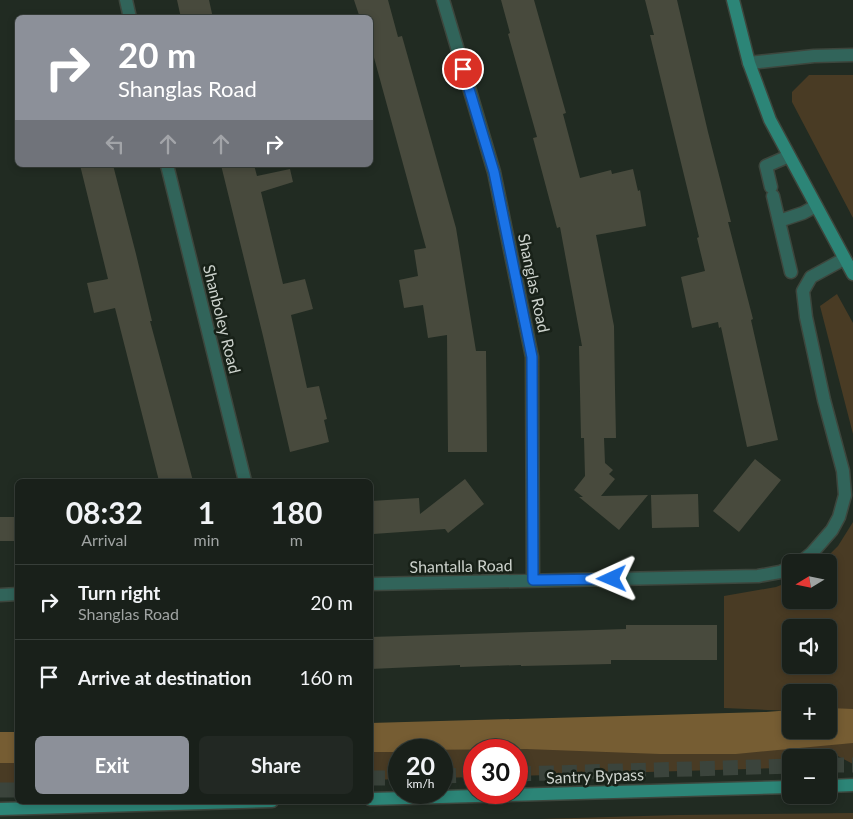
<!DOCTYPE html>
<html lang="en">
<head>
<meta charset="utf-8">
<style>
	:root { --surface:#19201a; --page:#222823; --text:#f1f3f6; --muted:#9fa3a2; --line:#373e39; --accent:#8c9099 }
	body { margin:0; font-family:Lato,sans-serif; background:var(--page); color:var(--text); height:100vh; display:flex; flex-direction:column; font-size:19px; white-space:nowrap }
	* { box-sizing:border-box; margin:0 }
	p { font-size:16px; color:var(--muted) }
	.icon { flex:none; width:28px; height:28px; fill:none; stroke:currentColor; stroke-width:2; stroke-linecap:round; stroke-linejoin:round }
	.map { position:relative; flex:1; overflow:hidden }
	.drawer { position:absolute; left:15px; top:479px; width:358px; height:325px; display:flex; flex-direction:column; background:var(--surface); border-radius:8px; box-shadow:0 2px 8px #0003,0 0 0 1px var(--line) }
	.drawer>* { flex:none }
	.banner { position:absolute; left:15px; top:15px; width:358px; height:152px; border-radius:8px; box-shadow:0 2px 8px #0003,0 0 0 1px var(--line); background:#8c9099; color:#fff; overflow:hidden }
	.needle { width:32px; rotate:260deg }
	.tools { position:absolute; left:782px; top:554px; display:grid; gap:10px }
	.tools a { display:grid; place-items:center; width:55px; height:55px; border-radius:8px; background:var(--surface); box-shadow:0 2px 8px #0003,0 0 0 1px var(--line); font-size:25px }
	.speed { position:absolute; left:388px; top:739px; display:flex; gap:10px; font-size:25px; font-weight:700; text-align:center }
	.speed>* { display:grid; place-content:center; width:65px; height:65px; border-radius:50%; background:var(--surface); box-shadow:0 2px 8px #0003,0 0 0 1px var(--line); line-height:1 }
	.speed small { font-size:12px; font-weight:400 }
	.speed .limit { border:8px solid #d22; background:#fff; color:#111 }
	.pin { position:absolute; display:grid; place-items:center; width:42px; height:42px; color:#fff; margin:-21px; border:2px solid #fff; border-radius:50%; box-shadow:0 1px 5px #0007 }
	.me { position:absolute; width:55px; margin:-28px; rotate:269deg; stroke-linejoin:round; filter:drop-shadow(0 0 4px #0008) }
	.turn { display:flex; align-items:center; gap:18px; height:105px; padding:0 20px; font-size:22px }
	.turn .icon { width:65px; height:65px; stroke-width:2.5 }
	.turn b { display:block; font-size:35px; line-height:42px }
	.lanes { display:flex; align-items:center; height:48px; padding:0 20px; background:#0003; justify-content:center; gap:25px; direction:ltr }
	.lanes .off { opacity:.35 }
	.eta { display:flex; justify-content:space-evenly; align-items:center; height:85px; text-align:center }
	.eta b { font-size:30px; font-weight:700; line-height:35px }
	.cta { display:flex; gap:10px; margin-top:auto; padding:10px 20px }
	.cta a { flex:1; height:58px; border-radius:8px; background:var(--accent); color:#fff; font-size:20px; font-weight:700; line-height:58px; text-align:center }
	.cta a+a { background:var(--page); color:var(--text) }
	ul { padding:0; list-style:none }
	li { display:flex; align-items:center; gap:15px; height:75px; padding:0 20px; border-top:1px solid var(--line) }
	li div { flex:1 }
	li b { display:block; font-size:19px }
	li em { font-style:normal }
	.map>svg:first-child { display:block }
</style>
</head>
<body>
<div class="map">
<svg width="853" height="819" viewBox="0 0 853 819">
	<rect width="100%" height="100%" fill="#212b22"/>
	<path fill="#493b24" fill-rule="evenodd" d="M809,75H853V218L792,102V92Z
		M837,294L853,323V434L820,306Z
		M853,522V713L829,712V692H791V711L724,708V596L776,587L791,581V600H829V562H822L838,546ZM791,628H829V665H791Z
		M853,737V764L830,752L799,753L791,758L780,768L516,776V750H474V777L441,778V750H415Z
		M399,750V779L370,780V751Z
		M0,762H17V789L0,790Z
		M853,813V819H540L678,815Z"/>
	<path fill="#765d33" d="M829,708L853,709V743L736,754H660L526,749L399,750V752H370V723L766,712L791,710V730H829Z
		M0,732H17V763H0Z"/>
	<path fill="#484a3d" d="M177,0H209L213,18H181Z
		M354,0H388L398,37L402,36L456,228L476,351H486L487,452H448L447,335L428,338L423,305L404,308L399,280L418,276L414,250L426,248L370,43V18H360Z
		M501,0H534L566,113L563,114L580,178L611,170L612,174L633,169L638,191L640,190L646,226L596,235L614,326L615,389L616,438H604L605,463L613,470L609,474L615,479L601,496L648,495L619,530L579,497H583L574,490L585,476L584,438H581L579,346H582L560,227L557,228L533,138L537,137L508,34L510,33Z
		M645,0H677L708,132L731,222H728L753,319L751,320L778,440L747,447L721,327L719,328L718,322L692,328L681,277L705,271L697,238L699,237L650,35H654Z
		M80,165H113L136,254L152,321H150L193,481H159L115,308L94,313L87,283L108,279Z
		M221,165H254L257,176L290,169L293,182L261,192L283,284L305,279L313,309L291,315L307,388L319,386L327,419L324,420L329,442L290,452L263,336Z
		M755,459L781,480L739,532L713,511Z
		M465,479L484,504L448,533L445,529L373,534L371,501L419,498L420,514Z
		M698,494L699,527L652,528L651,495Z
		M0,517H18V541H0Z
		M626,625H717V660H611V664L521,666V665L460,667V665L370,669V637L626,629Z"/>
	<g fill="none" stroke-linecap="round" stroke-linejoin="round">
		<path stroke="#3b443c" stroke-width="15" stroke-dasharray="15 8" stroke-linecap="butt" d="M829,765H853
			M516,774L791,766
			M441,776L474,775
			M370,778H399
			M0,790H18"/>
		<defs>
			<path id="street" d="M126,0L130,18
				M443,0L494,172L532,357L533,580
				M749,63L814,56L853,55
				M167,165L245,481
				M771,187L766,166L789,156
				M773,196L791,272
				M779,221L803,213L816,206
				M801,562L812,553L832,530L839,517L845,495L843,471L824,400L806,317L803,291L811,277L844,259
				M370,584L758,576L780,572L791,567
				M0,595L18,594"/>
			<path id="secondary" d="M733,0L749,63L770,120L853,274
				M829,786L853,785
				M370,799L791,787
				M0,809L272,801"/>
		</defs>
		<use href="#street" stroke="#3d463d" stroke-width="15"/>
		<use href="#secondary" stroke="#3d463d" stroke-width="15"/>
		<use href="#street" stroke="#31645a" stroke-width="12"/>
		<use href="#secondary" stroke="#2c8577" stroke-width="12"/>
	</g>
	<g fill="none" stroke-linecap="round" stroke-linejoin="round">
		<defs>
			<path id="route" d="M463,69L494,172L532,357L533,580L612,579"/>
		</defs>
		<use href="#route" stroke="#114b97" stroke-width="12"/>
		<use href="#route" stroke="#1a73e8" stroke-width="9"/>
	</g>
	<g text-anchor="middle" stroke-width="5" stroke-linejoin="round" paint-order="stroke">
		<g font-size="16" fill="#cdd3cd" stroke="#182118">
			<text transform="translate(534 283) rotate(78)" y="6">Shanglas Road</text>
			<text transform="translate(222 319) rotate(76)" y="6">Shanboley Road</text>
			<text transform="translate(461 566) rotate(-1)" y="6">Shantalla Road</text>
			<text transform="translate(595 776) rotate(-2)" y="6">Santry Bypass</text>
		</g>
	</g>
</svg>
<div class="tools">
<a><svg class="needle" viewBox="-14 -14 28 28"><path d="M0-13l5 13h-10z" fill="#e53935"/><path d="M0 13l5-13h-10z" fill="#9fa3a2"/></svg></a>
<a><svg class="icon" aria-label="sound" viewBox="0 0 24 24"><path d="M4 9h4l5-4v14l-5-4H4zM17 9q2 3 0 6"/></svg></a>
<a>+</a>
<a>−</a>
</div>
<div class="speed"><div>20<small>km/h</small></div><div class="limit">30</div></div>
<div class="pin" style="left:463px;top:69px;background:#d93025"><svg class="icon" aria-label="arrive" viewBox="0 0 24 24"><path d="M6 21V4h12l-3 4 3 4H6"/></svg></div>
<svg class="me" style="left:612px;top:579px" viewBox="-20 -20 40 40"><path d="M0-17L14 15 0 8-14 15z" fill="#1a73e8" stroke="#fff" stroke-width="4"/></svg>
<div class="banner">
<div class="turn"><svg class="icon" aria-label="right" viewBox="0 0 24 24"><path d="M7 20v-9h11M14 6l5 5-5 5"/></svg><div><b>20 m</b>Shanglas Road</div></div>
<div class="lanes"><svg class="icon off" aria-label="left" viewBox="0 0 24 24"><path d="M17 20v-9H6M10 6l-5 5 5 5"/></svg><svg class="icon off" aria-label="ahead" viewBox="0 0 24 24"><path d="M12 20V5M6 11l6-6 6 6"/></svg><svg class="icon off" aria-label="ahead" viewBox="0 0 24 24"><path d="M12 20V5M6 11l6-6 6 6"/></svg><svg class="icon" aria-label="right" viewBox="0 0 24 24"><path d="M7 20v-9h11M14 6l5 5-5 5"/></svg></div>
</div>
<section class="drawer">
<div class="eta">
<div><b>08:32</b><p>Arrival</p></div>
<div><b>1</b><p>min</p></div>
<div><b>180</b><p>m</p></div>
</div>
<ul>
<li><svg class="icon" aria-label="right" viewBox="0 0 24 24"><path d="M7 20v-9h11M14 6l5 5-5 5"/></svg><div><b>Turn right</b><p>Shanglas Road</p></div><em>20 m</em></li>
<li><svg class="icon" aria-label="arrive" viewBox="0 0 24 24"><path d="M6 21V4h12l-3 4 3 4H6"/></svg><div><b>Arrive at destination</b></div><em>160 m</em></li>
</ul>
<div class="cta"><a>Exit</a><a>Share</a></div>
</section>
</div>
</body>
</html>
